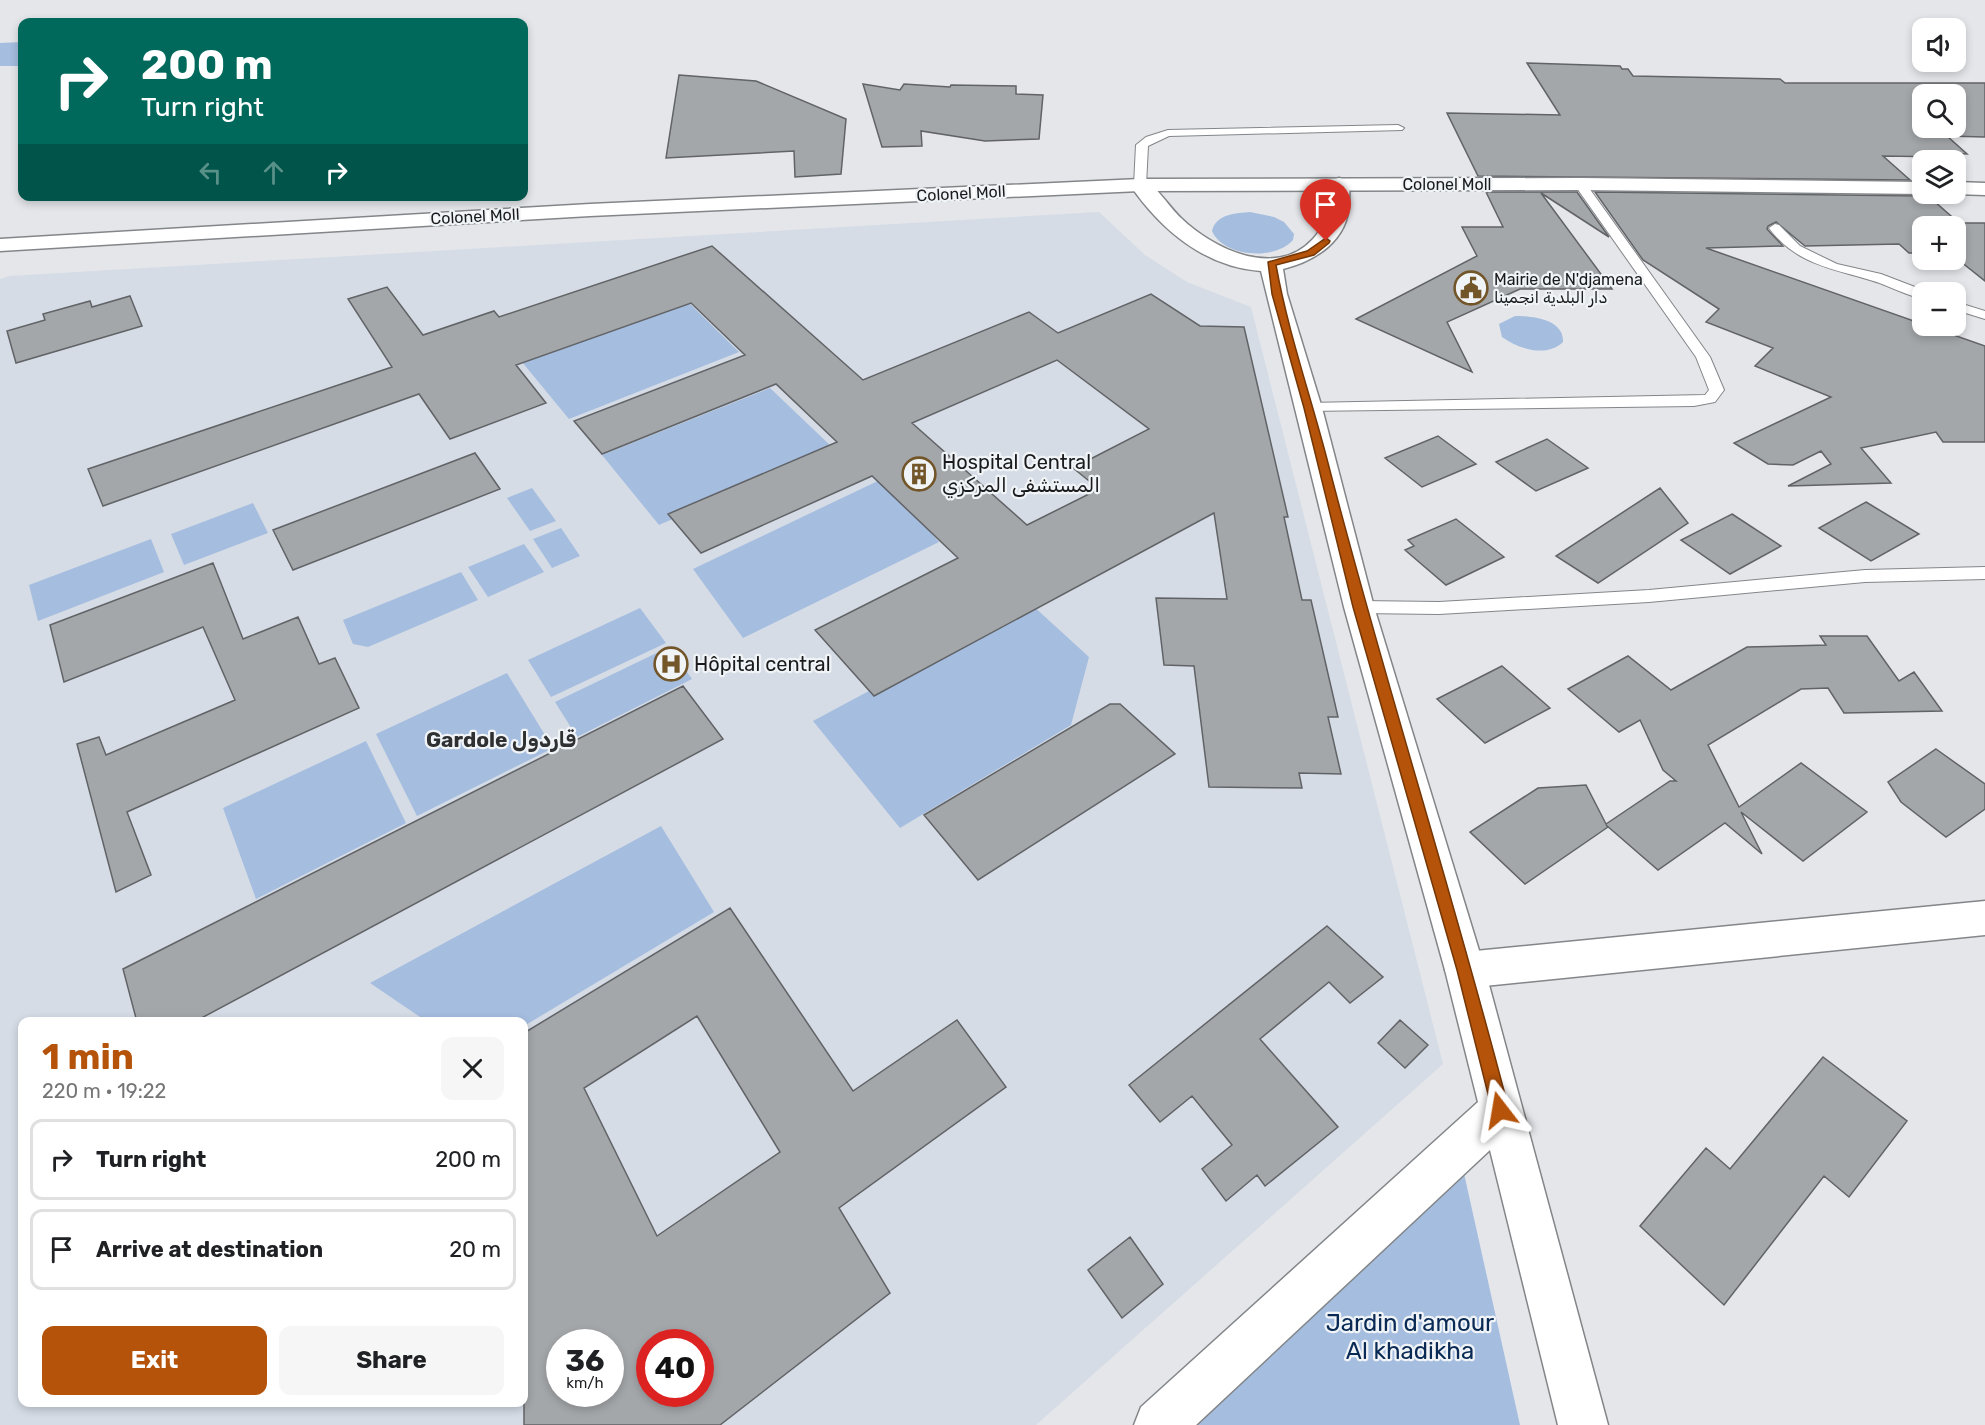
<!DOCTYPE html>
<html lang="en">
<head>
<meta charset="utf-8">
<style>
	:root { --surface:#fff; --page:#f6f6f6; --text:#202124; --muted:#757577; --line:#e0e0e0; --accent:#b45309 }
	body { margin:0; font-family:Rubik,Cairo,sans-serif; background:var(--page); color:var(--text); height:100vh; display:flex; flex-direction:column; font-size:22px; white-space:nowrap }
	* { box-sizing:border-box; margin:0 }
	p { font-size:20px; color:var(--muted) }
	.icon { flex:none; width:33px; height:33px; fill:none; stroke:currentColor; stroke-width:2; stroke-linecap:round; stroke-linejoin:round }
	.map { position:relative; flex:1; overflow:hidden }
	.side { position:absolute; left:18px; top:1017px; width:510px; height:390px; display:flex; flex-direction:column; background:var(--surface); border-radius:12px; box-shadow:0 3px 9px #0003 }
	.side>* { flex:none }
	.banner { position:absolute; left:18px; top:18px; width:510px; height:183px; border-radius:12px; box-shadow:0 3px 9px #0003; background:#00695c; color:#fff; overflow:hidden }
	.buttons { position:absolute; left:1912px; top:18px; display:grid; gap:12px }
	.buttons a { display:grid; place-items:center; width:54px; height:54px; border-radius:12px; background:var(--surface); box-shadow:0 3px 9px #0003; font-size:30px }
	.speed { position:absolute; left:546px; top:1329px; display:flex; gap:12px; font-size:30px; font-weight:700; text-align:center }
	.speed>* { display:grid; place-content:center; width:78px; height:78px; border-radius:50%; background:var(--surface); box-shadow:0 3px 9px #0003; line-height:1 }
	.speed small { font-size:15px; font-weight:400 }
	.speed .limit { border:9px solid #d22; background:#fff; color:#111 }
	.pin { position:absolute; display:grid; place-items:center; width:51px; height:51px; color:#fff; margin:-62px -26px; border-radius:50% 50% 50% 0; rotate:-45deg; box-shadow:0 0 6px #0007 }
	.pin .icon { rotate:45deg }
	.me { position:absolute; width:66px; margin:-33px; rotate:346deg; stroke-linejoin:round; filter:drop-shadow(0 0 4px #0008) }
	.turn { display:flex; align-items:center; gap:21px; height:126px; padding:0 24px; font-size:27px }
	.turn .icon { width:78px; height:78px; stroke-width:2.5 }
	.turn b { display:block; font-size:42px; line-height:51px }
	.lanes { display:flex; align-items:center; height:57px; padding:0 24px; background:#0003; justify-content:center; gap:30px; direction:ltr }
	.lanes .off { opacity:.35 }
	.round { display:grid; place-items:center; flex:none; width:63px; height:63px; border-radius:12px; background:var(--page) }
	.head { display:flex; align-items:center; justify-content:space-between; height:102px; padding:0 24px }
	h1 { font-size:36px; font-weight:700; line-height:45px; color:var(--accent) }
	.button { display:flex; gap:12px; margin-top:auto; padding:12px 24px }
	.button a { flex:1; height:69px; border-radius:12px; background:var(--accent); color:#fff; font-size:24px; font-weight:700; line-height:69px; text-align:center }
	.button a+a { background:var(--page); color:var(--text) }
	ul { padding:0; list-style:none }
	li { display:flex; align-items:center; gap:18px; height:81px; margin:0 12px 9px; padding:0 12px; border:3px solid var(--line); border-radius:12px }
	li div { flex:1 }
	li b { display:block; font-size:22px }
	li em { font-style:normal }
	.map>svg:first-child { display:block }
</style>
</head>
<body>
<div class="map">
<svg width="1985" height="1425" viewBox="0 0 1985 1425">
	<rect width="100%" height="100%" fill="#e4e6ea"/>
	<path fill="#d5dce6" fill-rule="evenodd" d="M1099,212L1145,255L1187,282L1251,307L1443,1064L1036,1425H0V279L9,276ZM22,1022H524V1402H22ZM560,1342H610V1394H560ZM650,1342H700V1394H650Z"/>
	<path fill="#a5bddf" d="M22,42V62L18,66H0V43Z
		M1250,212L1274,217L1284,222L1294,234L1293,240C1275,261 1223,257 1212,231C1216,214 1236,213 1250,212Z
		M689,303L739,352L569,419L522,362Z
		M1515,316C1532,316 1564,319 1563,342C1546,358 1519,349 1502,337L1499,324Z
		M770,388L833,448L659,525L602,455Z
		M882,479L939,542L743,638L693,569Z
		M532,488L556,521L530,531L507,498Z
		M253,503L268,533L184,565L171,534Z
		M561,528L580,556L552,568L533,539Z
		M151,539L164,572L38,621L29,585Z
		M524,544L544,572L488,597L468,567Z
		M461,572L478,600L368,647L353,644L343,620Z
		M1031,604L1089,657L1071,725L900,828L813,721Z
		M640,608L666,643L551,697L528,660Z
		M669,647L692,679L577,737L555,702Z
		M507,673L553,748L417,816L376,734Z
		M366,741L406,823L256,899L223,808Z
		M661,826L714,912L524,1026V1022L426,1021L370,983Z
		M1461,1160L1520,1425H1196Z"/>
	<path fill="#a4a7aa" stroke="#616366" stroke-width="1.5" fill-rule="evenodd" d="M1527,63L1620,66L1622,69H1628L1633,76L1780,79L1785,83H1985V137L1947,136L1967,154L1940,153L1945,157L1883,156L1910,180L1478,176L1447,113L1560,115ZM1923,94H1956V128H1923Z
		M679,75L756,81L846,119L841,174L795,177L794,151L666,158Z
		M863,84L900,90L904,84L950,87L951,85L1016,86V94L1043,95L1039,139L985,141L921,131L922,146L882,147Z
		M1486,192H1577L1609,237L1541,193L1612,289H1520L1447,322L1472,372L1356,319L1477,256L1462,227H1503Z
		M1595,192L1923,196L1926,194L1959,223H1985V281L1956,258V226H1923V253H1909L1899,244L1805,246L1776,222L1768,226L1767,229L1783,246L1706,248L1985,346V442H1943L1936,432L1861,448L1891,483L1788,486L1831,464L1821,451L1793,465L1768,464L1734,443L1831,397L1755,366L1773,348L1706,322L1719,309L1643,260Z
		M712,246L863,380L1029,312L1058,333L1151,294L1200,326L1244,327L1288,517H1284L1302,600H1311L1338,717H1328L1341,774L1299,773L1302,788L1209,787L1194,666L1164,665L1156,598L1227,599L1214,513L874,696L815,630L958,558L872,476L701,553L668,514L837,442L776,384L602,454L574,421L745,355L691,303L516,365L546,403L450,439L419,394L103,506L88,469L392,367L348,299L387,287L423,335L494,311L499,317ZM1057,360L1149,429L1073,468L1099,489L1027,525L912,423Z
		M130,296L142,326L16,363L7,331L45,320L43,314L90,301L92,307Z
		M1438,436L1476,464L1422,487L1385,458Z
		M1547,439L1588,468L1536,491L1496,462Z
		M475,453L500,489L293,570L273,530Z
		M1660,488L1688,523L1598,583L1556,556Z
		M1866,502L1919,534L1871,561L1819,528Z
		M1732,514L1781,546L1730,574L1681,540Z
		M1456,519L1504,557L1446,585L1405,550L1414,546L1408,540Z
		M213,563L243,639L298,617L319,664L335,658L359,708L127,812L151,875L116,892L77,744L99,737L106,755L235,700L203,627L64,682L50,625Z
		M1820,636H1867L1899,681L1914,672L1942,711L1844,713L1828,688L1801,689L1708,745L1739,807L1801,763L1867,812L1803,861L1741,812L1762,854L1725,823L1658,870L1606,825L1608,827L1525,884L1470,832L1538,788L1586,785L1606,824L1670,781H1676L1663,770L1640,720L1619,732L1568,689L1628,656L1671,690L1747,647L1826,645Z
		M1502,666L1550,708L1485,743L1437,699Z
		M683,686L723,739L194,1022H137L123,969Z
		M1110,704H1120L1175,754L978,880L924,815Z
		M1936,749L1985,784V809L1946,837L1901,802L1888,782Z
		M730,908L853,1091L957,1020L1006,1087L839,1208L890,1293L720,1425H524V1033ZM697,1016L780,1152L657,1236L584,1088ZM560,1342H610V1394H560ZM650,1342H700V1394H650Z
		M1327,926L1383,977L1350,1003L1329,982L1260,1039L1338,1127L1265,1186L1257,1175L1226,1201L1202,1169L1232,1145L1192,1096L1160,1122L1129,1085Z
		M1400,1020L1428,1045L1405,1068L1378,1043Z
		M1823,1057L1907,1121L1849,1197L1824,1176L1724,1305L1640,1226L1706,1148L1730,1169Z
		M1130,1237L1163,1284L1122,1318L1088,1270Z"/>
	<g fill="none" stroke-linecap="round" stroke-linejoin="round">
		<defs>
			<path id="lane" d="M1398,125L1404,128L1402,130L1169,136L1148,146L1146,185L1140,189L1134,185L1136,145L1146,137L1168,130Z
				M1580,180L1584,181L1710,357L1724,390L1715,402L1694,406L1304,411L1301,408L1309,403L1705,395L1709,390L1696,357L1574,184Z
				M1775,224L1779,225L1800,246L1837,264L1881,274L1928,292H1923V299C1905,295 1888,285 1870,280C1830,268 1796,264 1769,228Z
				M1956,302L1985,311V319L1956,310Z
				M1985,567V579L1865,582L1649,602L1439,614L1359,613L1353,612L1350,607L1353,602L1359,601L1439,602L1649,590L1865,570Z"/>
			<path id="street" d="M1985,901V935L1465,988L1451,983L1445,970L1451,957L1465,952Z"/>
			<path id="secondary" d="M1339,178L1346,180C1351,186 1349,195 1349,203C1348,241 1315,261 1283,269L1287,294L1322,408L1374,607L1485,970L1608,1425H1558L1490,1150L1196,1425H1134L1141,1407L1478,1102L1445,970L1344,607L1261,271C1205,267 1161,230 1130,185L1133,181C1137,180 1142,178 1146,181C1156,186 1171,209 1181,218C1212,248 1275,280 1313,239C1334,216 1322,195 1332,180Z"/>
			<path id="primary" d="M1580,178L1923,182V194H1925H1923L1580,190L1140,191L590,216L0,251V239L590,204L1140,179Z
				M1956,182L1985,183V195L1954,194H1956Z"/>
		</defs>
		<use href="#lane" stroke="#838689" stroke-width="2"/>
		<use href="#street" stroke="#838689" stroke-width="3"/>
		<use href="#secondary" stroke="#838689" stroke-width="3"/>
		<use href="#primary" stroke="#838689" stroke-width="3"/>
		<use href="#lane" fill="#fff" fill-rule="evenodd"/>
		<use href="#street" fill="#fff" fill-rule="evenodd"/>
		<use href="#secondary" fill="#fff" fill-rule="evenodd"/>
		<use href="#primary" fill="#fff" fill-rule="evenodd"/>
	</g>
	<path fill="#b45309" stroke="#753606" stroke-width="1.5" d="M1326,238L1330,241L1329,243L1314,255L1276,265C1288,332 1311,397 1328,463C1384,680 1453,893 1509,1110L1507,1116L1500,1119L1494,1116L1492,1110L1457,970L1353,607L1304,408L1272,294L1268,262L1307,251Z"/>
	<defs>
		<symbol id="civic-ring" viewBox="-11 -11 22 22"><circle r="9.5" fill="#f1f4f7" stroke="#725529" stroke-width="1.5"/><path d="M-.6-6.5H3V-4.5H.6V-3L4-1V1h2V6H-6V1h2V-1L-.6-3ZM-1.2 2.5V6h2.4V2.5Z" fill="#725529"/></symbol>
		<symbol id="building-ring" viewBox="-11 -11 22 22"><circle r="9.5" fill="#f1f4f7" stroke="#725529" stroke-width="1.5"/><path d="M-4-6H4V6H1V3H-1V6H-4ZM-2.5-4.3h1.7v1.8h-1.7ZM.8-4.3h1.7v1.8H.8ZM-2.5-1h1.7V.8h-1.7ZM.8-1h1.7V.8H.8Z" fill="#725529"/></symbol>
		<symbol id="hospital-ring" viewBox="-11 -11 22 22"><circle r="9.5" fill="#f1f4f7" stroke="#725529" stroke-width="1.5"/><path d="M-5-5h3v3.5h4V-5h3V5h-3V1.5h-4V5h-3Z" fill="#725529"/></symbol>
	</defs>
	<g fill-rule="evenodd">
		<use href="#civic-ring" x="1452" y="269" width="38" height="38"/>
		<use href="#building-ring" x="900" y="455" width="38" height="38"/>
		<use href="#hospital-ring" x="652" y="645" width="38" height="38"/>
	</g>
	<g text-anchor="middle" stroke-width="4.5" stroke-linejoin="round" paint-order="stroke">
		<g font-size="16" fill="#191a1b" stroke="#f1f4f7">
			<text x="1447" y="190">Colonel Moll</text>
			<text transform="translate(961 193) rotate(-3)" y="6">Colonel Moll</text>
			<text transform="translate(475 216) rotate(-3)" y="6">Colonel Moll</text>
		</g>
		<g font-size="16" fill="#191a1b" stroke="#f1f4f7" text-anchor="start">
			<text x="1494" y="285">Mairie de N'djamena<tspan x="1494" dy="18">دار البلدية انجمينا</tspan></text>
		</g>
		<g font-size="20" fill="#191a1b" stroke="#f1f4f7" text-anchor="start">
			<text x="942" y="469">Hospital Central<tspan x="942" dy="23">المستشفى المركزي</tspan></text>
			<text x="694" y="671">Hôpital central</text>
		</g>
		<g font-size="21" font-weight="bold" fill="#2e3032" stroke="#f1f4f7">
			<text x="501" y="747">Gardole قاردول</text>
		</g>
		<g font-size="24" fill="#092a55" stroke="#f1f4f7">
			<text x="1410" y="1331">Jardin d'amour<tspan x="1410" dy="28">Al khadikha</tspan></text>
		</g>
	</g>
</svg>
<div class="buttons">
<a><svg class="icon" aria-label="sound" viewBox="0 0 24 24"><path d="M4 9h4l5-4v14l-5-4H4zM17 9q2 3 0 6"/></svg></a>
<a><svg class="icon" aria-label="search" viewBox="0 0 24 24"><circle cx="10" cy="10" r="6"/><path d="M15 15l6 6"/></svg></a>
<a><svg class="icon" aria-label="layers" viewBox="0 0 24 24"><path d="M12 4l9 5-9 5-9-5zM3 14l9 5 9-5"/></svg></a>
<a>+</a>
<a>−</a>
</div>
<div class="speed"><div>36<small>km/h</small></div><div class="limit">40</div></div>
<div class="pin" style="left:1326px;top:241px;background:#d93025"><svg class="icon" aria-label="arrive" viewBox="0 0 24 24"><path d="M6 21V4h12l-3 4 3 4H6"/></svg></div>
<svg class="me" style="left:1500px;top:1110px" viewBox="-20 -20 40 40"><path d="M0-17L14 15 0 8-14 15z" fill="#b45309" stroke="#fff" stroke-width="4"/></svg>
<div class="banner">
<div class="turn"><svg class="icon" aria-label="right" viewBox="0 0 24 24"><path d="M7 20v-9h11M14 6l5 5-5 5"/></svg><div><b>200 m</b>Turn right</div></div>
<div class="lanes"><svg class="icon off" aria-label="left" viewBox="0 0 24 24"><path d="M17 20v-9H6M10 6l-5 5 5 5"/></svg><svg class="icon off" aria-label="ahead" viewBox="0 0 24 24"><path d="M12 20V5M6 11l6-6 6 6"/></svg><svg class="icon" aria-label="right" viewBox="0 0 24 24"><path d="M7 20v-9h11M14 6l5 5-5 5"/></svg></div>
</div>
<section class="side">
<div class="head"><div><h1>1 min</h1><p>220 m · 19:22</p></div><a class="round"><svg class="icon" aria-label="close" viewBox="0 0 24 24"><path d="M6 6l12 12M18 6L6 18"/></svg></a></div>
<ul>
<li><svg class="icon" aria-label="right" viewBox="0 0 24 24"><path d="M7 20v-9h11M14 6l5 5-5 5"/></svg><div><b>Turn right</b></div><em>200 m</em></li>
<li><svg class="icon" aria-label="arrive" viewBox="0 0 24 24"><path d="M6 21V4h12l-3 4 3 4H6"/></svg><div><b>Arrive at destination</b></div><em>20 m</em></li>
</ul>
<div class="button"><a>Exit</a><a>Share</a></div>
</section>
</div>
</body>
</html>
